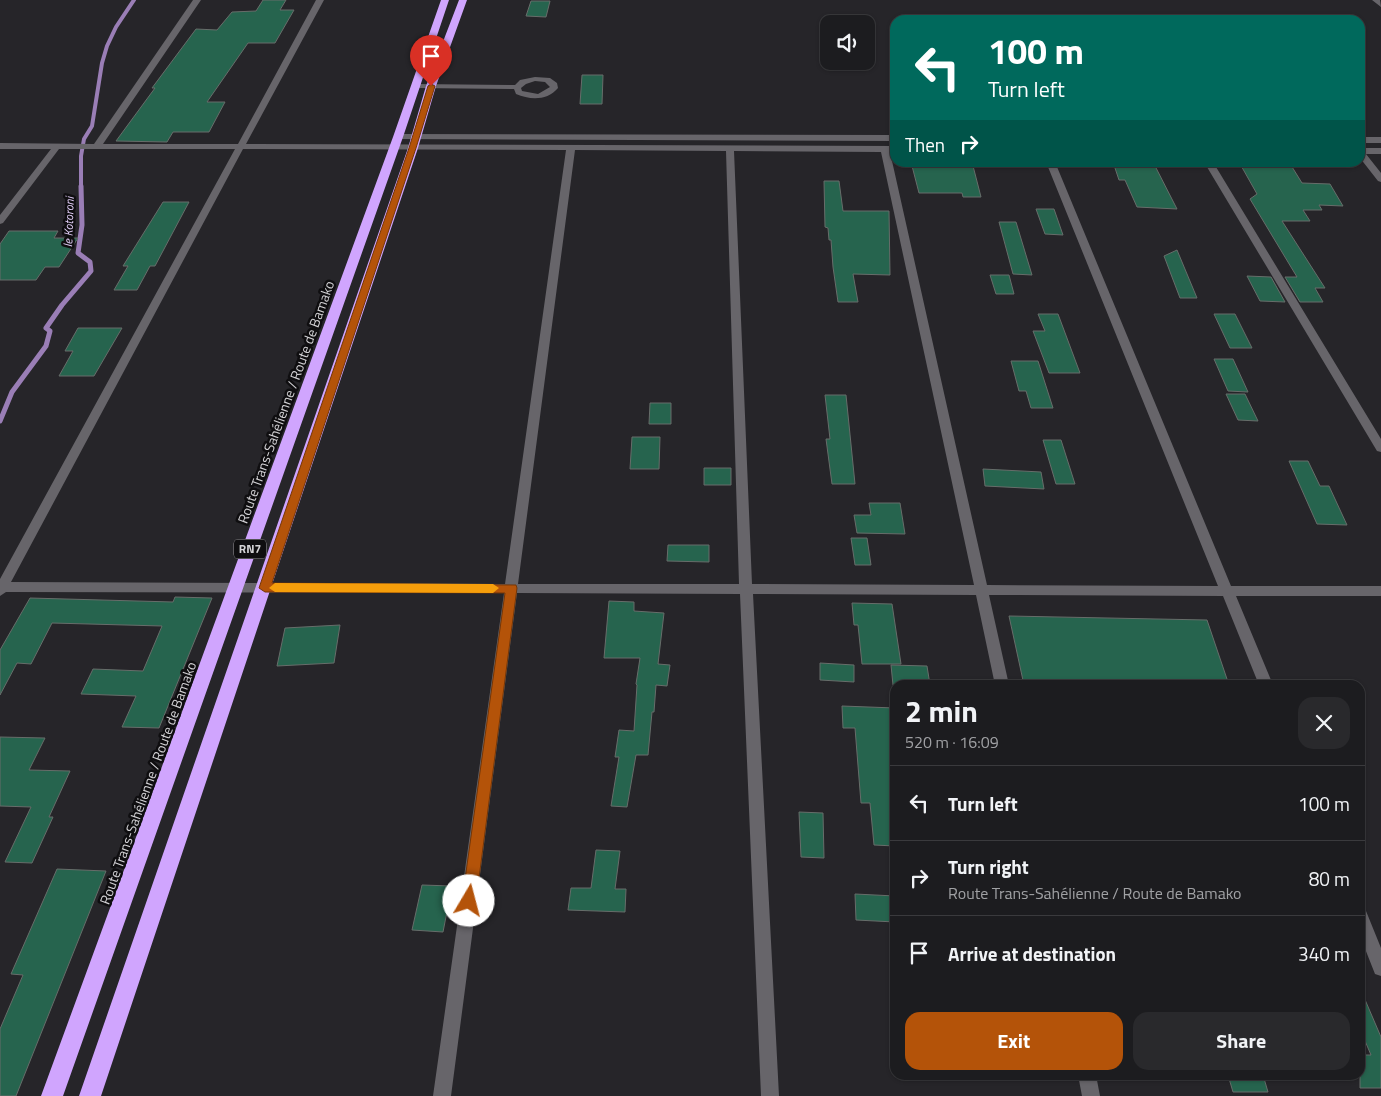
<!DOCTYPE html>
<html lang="en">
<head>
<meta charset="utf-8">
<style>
	:root { --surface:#1c1c1f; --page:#29292c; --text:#f1f3f6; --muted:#a0a1a4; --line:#3a3a3d; --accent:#b45309 }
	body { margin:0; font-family:"Titillium Web",sans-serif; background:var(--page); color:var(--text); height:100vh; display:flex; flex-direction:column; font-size:19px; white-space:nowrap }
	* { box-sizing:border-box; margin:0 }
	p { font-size:16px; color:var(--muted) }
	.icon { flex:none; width:28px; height:28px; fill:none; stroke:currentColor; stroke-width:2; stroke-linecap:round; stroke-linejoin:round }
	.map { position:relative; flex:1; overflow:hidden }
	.drawer { position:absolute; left:890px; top:680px; width:475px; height:400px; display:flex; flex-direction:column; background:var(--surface); border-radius:15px; box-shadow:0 1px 4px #0004,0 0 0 1px var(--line) }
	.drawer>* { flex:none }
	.guide { position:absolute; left:890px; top:15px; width:475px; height:152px; border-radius:15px; box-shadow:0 1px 4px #0004,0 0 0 1px var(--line); background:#00695c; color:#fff; overflow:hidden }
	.buttons { position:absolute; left:820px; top:15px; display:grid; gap:10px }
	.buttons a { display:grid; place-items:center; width:55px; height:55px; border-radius:10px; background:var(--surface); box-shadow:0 1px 4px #0004,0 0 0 1px var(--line); font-size:25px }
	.pin { position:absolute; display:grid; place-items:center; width:42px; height:42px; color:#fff; margin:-51px -21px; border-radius:50% 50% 50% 0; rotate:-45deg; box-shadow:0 0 5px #0007 }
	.pin .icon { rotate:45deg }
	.me { position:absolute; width:55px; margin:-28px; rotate:8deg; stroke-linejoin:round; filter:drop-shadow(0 0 4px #0008) }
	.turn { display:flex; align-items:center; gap:18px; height:105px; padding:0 15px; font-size:22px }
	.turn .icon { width:65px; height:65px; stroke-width:2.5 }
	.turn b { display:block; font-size:35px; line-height:42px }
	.then { display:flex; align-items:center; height:48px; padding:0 15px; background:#0003; gap:10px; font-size:19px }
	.round { display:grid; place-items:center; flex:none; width:52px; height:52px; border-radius:15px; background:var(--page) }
	.overview { display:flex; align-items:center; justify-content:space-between; height:85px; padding:0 15px }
	h1 { font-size:30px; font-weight:700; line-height:38px }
	.button { display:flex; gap:10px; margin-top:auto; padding:10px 15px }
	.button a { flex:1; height:58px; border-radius:15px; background:var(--accent); color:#fff; font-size:20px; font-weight:700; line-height:58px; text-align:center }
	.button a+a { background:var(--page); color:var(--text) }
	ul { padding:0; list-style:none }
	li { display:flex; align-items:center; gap:15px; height:75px; padding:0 15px; border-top:1px solid var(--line) }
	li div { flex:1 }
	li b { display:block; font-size:19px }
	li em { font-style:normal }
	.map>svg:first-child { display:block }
</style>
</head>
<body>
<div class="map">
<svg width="1381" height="1096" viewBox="0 0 1381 1096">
	<rect width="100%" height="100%" fill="#262529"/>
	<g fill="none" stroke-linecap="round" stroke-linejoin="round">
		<path stroke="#9a7eb6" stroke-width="4" d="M81,187V156L84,139L92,126L102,63L107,46L116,27L134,0"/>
		<path stroke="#9a7eb6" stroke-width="5" d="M0,421L12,392L46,346L50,331L46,328L62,305L91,271L90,262L78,253L82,225L81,186"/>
	</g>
	<path fill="#26644e" stroke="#676d6a" d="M263,0H286L280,10H294L275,43H248L207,102H225L209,132H173L167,142L116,141L155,88H152L196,29L217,30L232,12L256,11Z
		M531,1H550L546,17L526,16Z
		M582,75H603L602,104H580Z
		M911,162H972L981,197H963L962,193H919Z
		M1113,162H1153L1177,209L1137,207L1125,180H1119Z
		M1239,162H1289L1302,183L1330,184L1343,206L1319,205L1322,210H1303L1310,221H1282L1325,288H1315L1323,302H1300L1285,277H1297L1250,199L1257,194Z
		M824,181H839L843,211H889L890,275L853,274L858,302H838L833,267L831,240H829L828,228L825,227Z
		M163,202H189L155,266H150L137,290H114L128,266H123Z
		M1036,209H1054L1063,235L1045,234Z
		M999,222H1016L1032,275L1013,274Z
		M9,231H58L54,238H78L59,267H45L36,280H0V244Z
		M1177,250L1197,298H1180L1164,256Z
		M990,275H1009L1014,294H996Z
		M1247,276L1271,277L1285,302L1260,301Z
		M1038,314H1058L1080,373H1049L1033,331H1045Z
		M1214,314H1235L1252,348H1230Z
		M78,328H122L94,376H59L73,351H65Z
		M1214,359H1233L1248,392L1228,391Z
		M1011,361H1038L1053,408H1031L1026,391H1019Z
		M1226,394H1245L1258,421L1238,420Z
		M825,395H846L855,484H832L826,439H830Z
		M650,403H671V424H649Z
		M632,437H660L659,469H630Z
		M1043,440H1061L1075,484H1056Z
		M1289,461H1308L1320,486H1329L1347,525L1317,524Z
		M704,468H731V485H704Z
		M983,469L1041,472L1044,489L985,486Z
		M869,503H900L905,534L857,533L854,515H871Z
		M851,538H867L871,565H855Z
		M668,545H709V562L667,561Z
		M175,597L212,598L159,728L122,727L136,696L81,694L93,669L143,671L162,626L52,623L31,664L17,663L0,695V650L30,598L173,602Z
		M609,601L634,602V611L664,613L658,664L670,665L667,686L656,685L654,712H652L648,755H636L627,807L611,806L619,757H615L619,730L634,731L637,685L636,684L640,658H604Z
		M852,603L892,604L901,664H862L858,625H854Z
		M1009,616L1207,620L1229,685H1024Z
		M340,625L334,663L277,666L285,628Z
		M820,663L854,665V682L820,680Z
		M891,665L927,666L930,685H893Z
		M842,706L895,708V846L874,845L870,803H861L855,728H843Z
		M0,737L45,738L29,770L70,771L49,817H53L32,863L5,862L31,807L0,806Z
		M799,812L823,813L824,858L801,857Z
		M596,850L620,851L615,889H626L625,912L568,910L571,888H591Z
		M57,869L106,871L16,1096H0V1029L23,975L11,974Z
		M422,885L452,886L443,932L412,930Z
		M855,894L895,896V922L856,920Z
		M1360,988L1381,1037V1088H1360V1055H1371L1360,1029Z
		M1228,1075H1263L1268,1092H1233Z"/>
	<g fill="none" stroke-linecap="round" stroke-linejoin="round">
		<path fill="#67656a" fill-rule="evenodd" d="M193,0H201L103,144H238L316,0H324L246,144L895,146V152H890L987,585L1218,586L1046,162H1055L1231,586H1381V596H1236L1273,685H1259L1223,596L989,595L1009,685H995L976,595L753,594L779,1096H761L740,594L517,593L451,1096H433L504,593L6,592L0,596V579L235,149H59L3,223L0,224V215L51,149H0V143L94,144ZM243,149L566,150L505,584L11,582ZM575,150L726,151L739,584H518ZM734,151L881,152L974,585L752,584Z
			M1372,0H1380L1381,7Z
			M535,77L550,78L557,83L558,88C547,101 530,100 516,94L514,89L416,88L412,86L416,84L515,85L520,80ZM535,81L545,82L550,87L538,94L522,91L521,88L526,84Z
			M398,134L895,135V141L395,139L394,137Z
			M1360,137H1381V143H1360Z
			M1360,148H1381V154H1366L1381,173V182L1378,181L1360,158Z
			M1204,162H1213L1381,439V452L1377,451Z
			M1360,908L1366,911L1381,948V976L1375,974L1360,936Z
			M1078,1075H1096L1100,1096H1082Z"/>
		<path fill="#d0a5fe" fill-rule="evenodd" d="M441,0H449L403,137L63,1096H41L393,137Z
			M459,0H467L436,86L418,148L101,1096H79L408,148L426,86Z"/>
	</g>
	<path fill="#b45309" stroke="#753606" d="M431,84L435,86L416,148L272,583L516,585L517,588L476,901L474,906L469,908L464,906L462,901L505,593L265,592L259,588L409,148L428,86Z"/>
	<path fill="#f59e0b" d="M275,583L493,584L499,588L493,593L275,592L269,588Z"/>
	<g text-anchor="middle" stroke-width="5" stroke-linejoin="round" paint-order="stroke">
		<g font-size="12" font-style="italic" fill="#e7d3fe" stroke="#0f0e10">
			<text transform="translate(69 222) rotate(-88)" y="4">le Kotoroni</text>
		</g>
		<rect fill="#0f0e10" stroke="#98979a" stroke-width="1" x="234" y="539.5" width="32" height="19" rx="4"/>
		<g font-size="12" font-weight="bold" fill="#d3d2d5">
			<text x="250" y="553">RN7</text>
		</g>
		<g font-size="14" fill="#d3d2d5" stroke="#0f0e10">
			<text transform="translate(286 402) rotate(-70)" y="5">Route Trans-Sahélienne / Route de Bamako</text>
			<text transform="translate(148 783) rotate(-70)" y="5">Route Trans-Sahélienne / Route de Bamako</text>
		</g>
	</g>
</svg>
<div class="buttons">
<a><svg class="icon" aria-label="sound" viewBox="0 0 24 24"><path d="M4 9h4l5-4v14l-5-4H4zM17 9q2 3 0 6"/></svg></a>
</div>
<div class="pin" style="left:431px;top:86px;background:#d93025"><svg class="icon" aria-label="arrive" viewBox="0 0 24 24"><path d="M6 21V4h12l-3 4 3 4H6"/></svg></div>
<svg class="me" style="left:469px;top:901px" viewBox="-20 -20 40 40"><circle r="19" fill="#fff"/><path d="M0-13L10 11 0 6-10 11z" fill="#b45309"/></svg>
<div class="guide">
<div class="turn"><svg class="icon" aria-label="left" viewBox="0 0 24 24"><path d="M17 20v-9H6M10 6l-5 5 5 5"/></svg><div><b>100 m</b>Turn left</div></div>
<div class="then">Then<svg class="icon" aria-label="right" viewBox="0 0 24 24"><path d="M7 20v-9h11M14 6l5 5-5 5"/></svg></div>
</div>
<section class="drawer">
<div class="overview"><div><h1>2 min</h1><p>520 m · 16:09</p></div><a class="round"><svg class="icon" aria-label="close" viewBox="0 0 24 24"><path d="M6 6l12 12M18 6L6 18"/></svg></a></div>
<ul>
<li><svg class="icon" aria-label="left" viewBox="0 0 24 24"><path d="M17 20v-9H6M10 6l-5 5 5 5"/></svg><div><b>Turn left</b></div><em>100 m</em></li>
<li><svg class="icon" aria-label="right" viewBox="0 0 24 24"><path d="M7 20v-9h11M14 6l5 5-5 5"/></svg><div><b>Turn right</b><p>Route Trans-Sahélienne / Route de Bamako</p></div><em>80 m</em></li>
<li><svg class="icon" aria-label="arrive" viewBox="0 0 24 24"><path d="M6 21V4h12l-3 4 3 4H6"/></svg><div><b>Arrive at destination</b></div><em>340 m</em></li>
</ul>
<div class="button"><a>Exit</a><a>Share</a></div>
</section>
</div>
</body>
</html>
